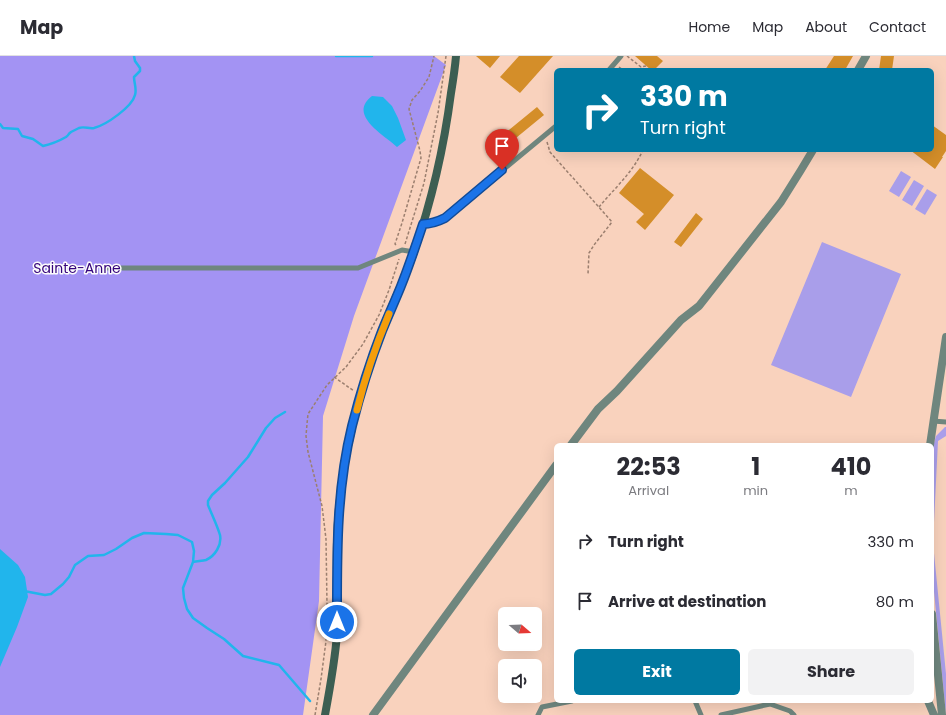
<!DOCTYPE html>
<html lang="en">
<head>
<meta charset="utf-8">
<style>
	:root { --surface:#fff; --page:#f2f2f3; --text:#2b2b33; --muted:#7c7c81; --line:#e1e1e2; --accent:#0079a1 }
	body { margin:0; font-family:Poppins,sans-serif; background:var(--page); color:var(--text); height:100vh; display:flex; flex-direction:column; font-size:15px; white-space:nowrap }
	* { box-sizing:border-box; margin:0 }
	p { font-size:13px; color:var(--muted) }
	.icon { flex:none; width:22px; height:22px; fill:none; stroke:currentColor; stroke-width:2; stroke-linecap:round; stroke-linejoin:round }
	.map { position:relative; flex:1; overflow:hidden }
	.panel { position:absolute; left:554px; top:387px; width:380px; height:260px; display:flex; flex-direction:column; background:var(--surface); border-radius:6px; box-shadow:0 4px 16px #0002 }
	.panel>* { flex:none }
	.hud { position:absolute; left:554px; top:12px; width:380px; height:84px; border-radius:6px; box-shadow:0 4px 16px #0002; background:#0079a1; color:#fff; overflow:hidden }
	.needle { width:26px; rotate:109deg }
	.controls { position:absolute; left:498px; top:551px; display:grid; gap:8px }
	.controls a { display:grid; place-items:center; width:44px; height:44px; border-radius:6px; background:var(--surface); box-shadow:0 4px 16px #0002; font-size:20px }
	.pin { position:absolute; display:grid; place-items:center; width:34px; height:34px; color:#fff; margin:-41px -17px; border-radius:50% 50% 50% 0; rotate:-45deg; box-shadow:0 0 4px #0007 }
	.pin .icon { rotate:45deg }
	.me { position:absolute; width:44px; margin:-22px; rotate:0deg; stroke-linejoin:round; filter:drop-shadow(0 0 3px #0008) }
	.turn { display:flex; align-items:center; gap:14px; height:84px; padding:0 20px; font-size:18px }
	.turn .icon { width:52px; height:52px; stroke-width:2.5 }
	.turn b { display:block; font-size:28px; line-height:34px }
	.eta { display:flex; justify-content:space-evenly; align-items:center; height:68px; text-align:center }
	.eta b { font-size:24px; font-weight:700; line-height:28px }
	.action { display:flex; gap:8px; margin-top:auto; padding:8px 20px }
	.action a { flex:1; height:46px; border-radius:6px; background:var(--accent); color:#fff; font-size:16px; font-weight:700; line-height:46px; text-align:center }
	.action a+a { background:var(--page); color:var(--text) }
	ul { padding:0; list-style:none }
	li { display:flex; align-items:center; gap:12px; height:60px; padding:0 20px }
	li div { flex:1 }
	li b { display:block; font-size:15px }
	li em { font-style:normal }
	header { display:flex; align-items:center; gap:24px; box-sizing:border-box; height:56px; padding:0 20px; background:var(--surface); border-bottom:1px solid var(--line) }
	header strong { font-size:19px }
	nav { display:flex; gap:22px; margin-inline-start:auto; font-size:14px }
	.map>svg:first-child { display:block }
</style>
</head>
<body>
<header>
<strong>Map</strong>
<nav><a>Home</a><a>Map</a><a>About</a><a>Contact</a></nav>
</header>
<div class="map">
<svg width="946" height="659" viewBox="0 0 946 659">
	<rect width="100%" height="100%" fill="#f9d2bd"/>
	<path fill="#a99eea" d="M901,115L911,121L899,141L889,135Z
		M914,124L924,130L912,150L902,144Z
		M927,133L937,139L925,159L915,153Z
		M822,186L901,218L851,341L771,309Z
		M945,371H946V380L938,385L933,487L946,618V659L932,515V394L936,380Z"/>
	<path fill="#a393f3" d="M0,0H434L446,9L354,260L323,360L319,545L303,659H0Z"/>
	<path fill="#21b5ec" d="M372,40L383,41L392,50L398,62L406,84L397,91C384,79 347,59 372,40Z
		M0,493L18,509L25,521L28,541L17,571L0,611Z"/>
	<g fill="none" stroke-linecap="round" stroke-linejoin="round">
		<path stroke="#21b5ec" stroke-width="2.5" d="M336,0H372
			M0,68L3,72L18,73L22,80L33,83L43,90C52,88 59,85 66,81C70,78 67,79 71,76C73,75 77,73 79,72C84,70 89,73 94,72C106,69 132,51 135,39C137,33 134,27 134,21L140,15V12L135,5L134,0
			M193,506C197,505 202,505 206,504C215,500 222,489 220,479C217,469 212,459 208,449V445L212,439L225,427L248,401L266,372L275,362L285,356
			M24,535L45,539L51,538L63,528L69,521L75,509L88,500L104,499L116,493L132,482L144,477L166,478L178,479L192,486L194,495L193,506L183,532L184,542L187,553L193,562L207,572L224,583L243,600L279,609L310,645"/>
	</g>
	<path fill="#d48e29" d="M476,0H500L490,12Z
		M519,0H553L520,37L500,21Z
		M635,0H657L663,5L654,14H651Z
		M834,0H853L845,14H825Z
		M881,0H894L892,14H879Z
		M537,51L544,59L494,100L488,91Z
		M932,69L946,79V95L942,101H943L935,113L910,94H932Z
		M640,112L674,139L645,174L636,166L644,158L619,137Z
		M696,157L703,163L681,191L674,186Z"/>
	<g fill="none" stroke-linecap="round" stroke-linejoin="round">
		<path stroke="#9b7f6f" stroke-width="1.5" stroke-dasharray="3 2" stroke-linecap="butt" d="M627,0L641,11L646,10
			M619,11L623,14
			M547,86L550,96L612,166L594,189L589,197L588,218
			M599,151C614,133 633,116 643,94
			M405,188L424,127L438,57L446,0
			M396,189L395,188L402,167L421,102L420,95L409,53L412,44L420,35L429,21L434,0
			M334,321L354,335
			M315,659L321,623L326,585L327,549L326,483L322,450L308,396L306,380L307,368L308,358L327,329L346,311L363,288L379,259L389,234L399,203"/>
		<path stroke="#6f867e" stroke-width="5" d="M609,14L621,0
			M423,168C431,168 437,166 445,162L556,70
			M104,212H358L402,194L414,196
			M933,365L946,366
			M695,645L701,659
			M538,659L542,651L572,645
			M721,659L770,648L790,655L794,659"/>
		<path stroke="#6f867e" stroke-width="8" d="M858,14L866,0
			M571,389L598,353L617,335L681,264L699,250L781,146L801,114L813,94
			M930,389L946,281
			M932,558L942,659
			M928,645L934,659
			M373,659L556,409"/>
		<path stroke="#3c5e52" stroke-width="8" d="M325,659C330,632 335,605 337,578C339,548 336,517 337,486C338,448 343,410 352,372C359,339 370,306 382,275C392,248 405,223 414,196C432,144 444,91 451,37C453,25 455,12 456,0"/>
	</g>
	<g fill="none" stroke-linecap="round" stroke-linejoin="round">
		<defs>
			<path id="route" d="M337,566C337,500 336,435 352,370C360,338 370,306 382,275C388,260 395,245 401,230C409,210 416,189 423,168C431,168 437,166 445,162L502,114"/>
		</defs>
		<use href="#route" stroke="#114b97" stroke-width="10"/>
		<use href="#route" stroke="#1a73e8" stroke-width="7"/>
		<path stroke="#f59e0b" stroke-width="7" d="M357,354C365,321 376,289 389,258"/>
	</g>
	<g text-anchor="middle" stroke-width="3" stroke-linejoin="round" paint-order="stroke">
		<g font-size="14" fill="#35047b" stroke="#fcfcfc">
			<text x="77" y="217">Sainte-Anne</text>
		</g>
	</g>
</svg>
<div class="controls">
<a><svg class="needle" viewBox="-14 -14 28 28"><path d="M0-13l5 13h-10z" fill="#e53935"/><path d="M0 13l5-13h-10z" fill="#7c7c81"/></svg></a>
<a><svg class="icon" aria-label="sound" viewBox="0 0 24 24"><path d="M4 9h4l5-4v14l-5-4H4zM17 9q2 3 0 6"/></svg></a>
</div>
<div class="pin" style="left:502px;top:114px;background:#d93025"><svg class="icon" aria-label="arrive" viewBox="0 0 24 24"><path d="M6 21V4h12l-3 4 3 4H6"/></svg></div>
<svg class="me" style="left:337px;top:566px" viewBox="-20 -20 40 40"><circle r="17" fill="#1a73e8" stroke="#fff" stroke-width="3"/><path d="M0-11L8 9 0 5-8 9z" fill="#fff"/></svg>
<div class="hud">
<div class="turn"><svg class="icon" aria-label="right" viewBox="0 0 24 24"><path d="M7 20v-9h11M14 6l5 5-5 5"/></svg><div><b>330 m</b>Turn right</div></div>
</div>
<section class="panel">
<div class="eta">
<div><b>22:53</b><p>Arrival</p></div>
<div><b>1</b><p>min</p></div>
<div><b>410</b><p>m</p></div>
</div>
<ul>
<li><svg class="icon" aria-label="right" viewBox="0 0 24 24"><path d="M7 20v-9h11M14 6l5 5-5 5"/></svg><div><b>Turn right</b></div><em>330 m</em></li>
<li><svg class="icon" aria-label="arrive" viewBox="0 0 24 24"><path d="M6 21V4h12l-3 4 3 4H6"/></svg><div><b>Arrive at destination</b></div><em>80 m</em></li>
</ul>
<div class="action"><a>Exit</a><a>Share</a></div>
</section>
</div>
</body>
</html>
